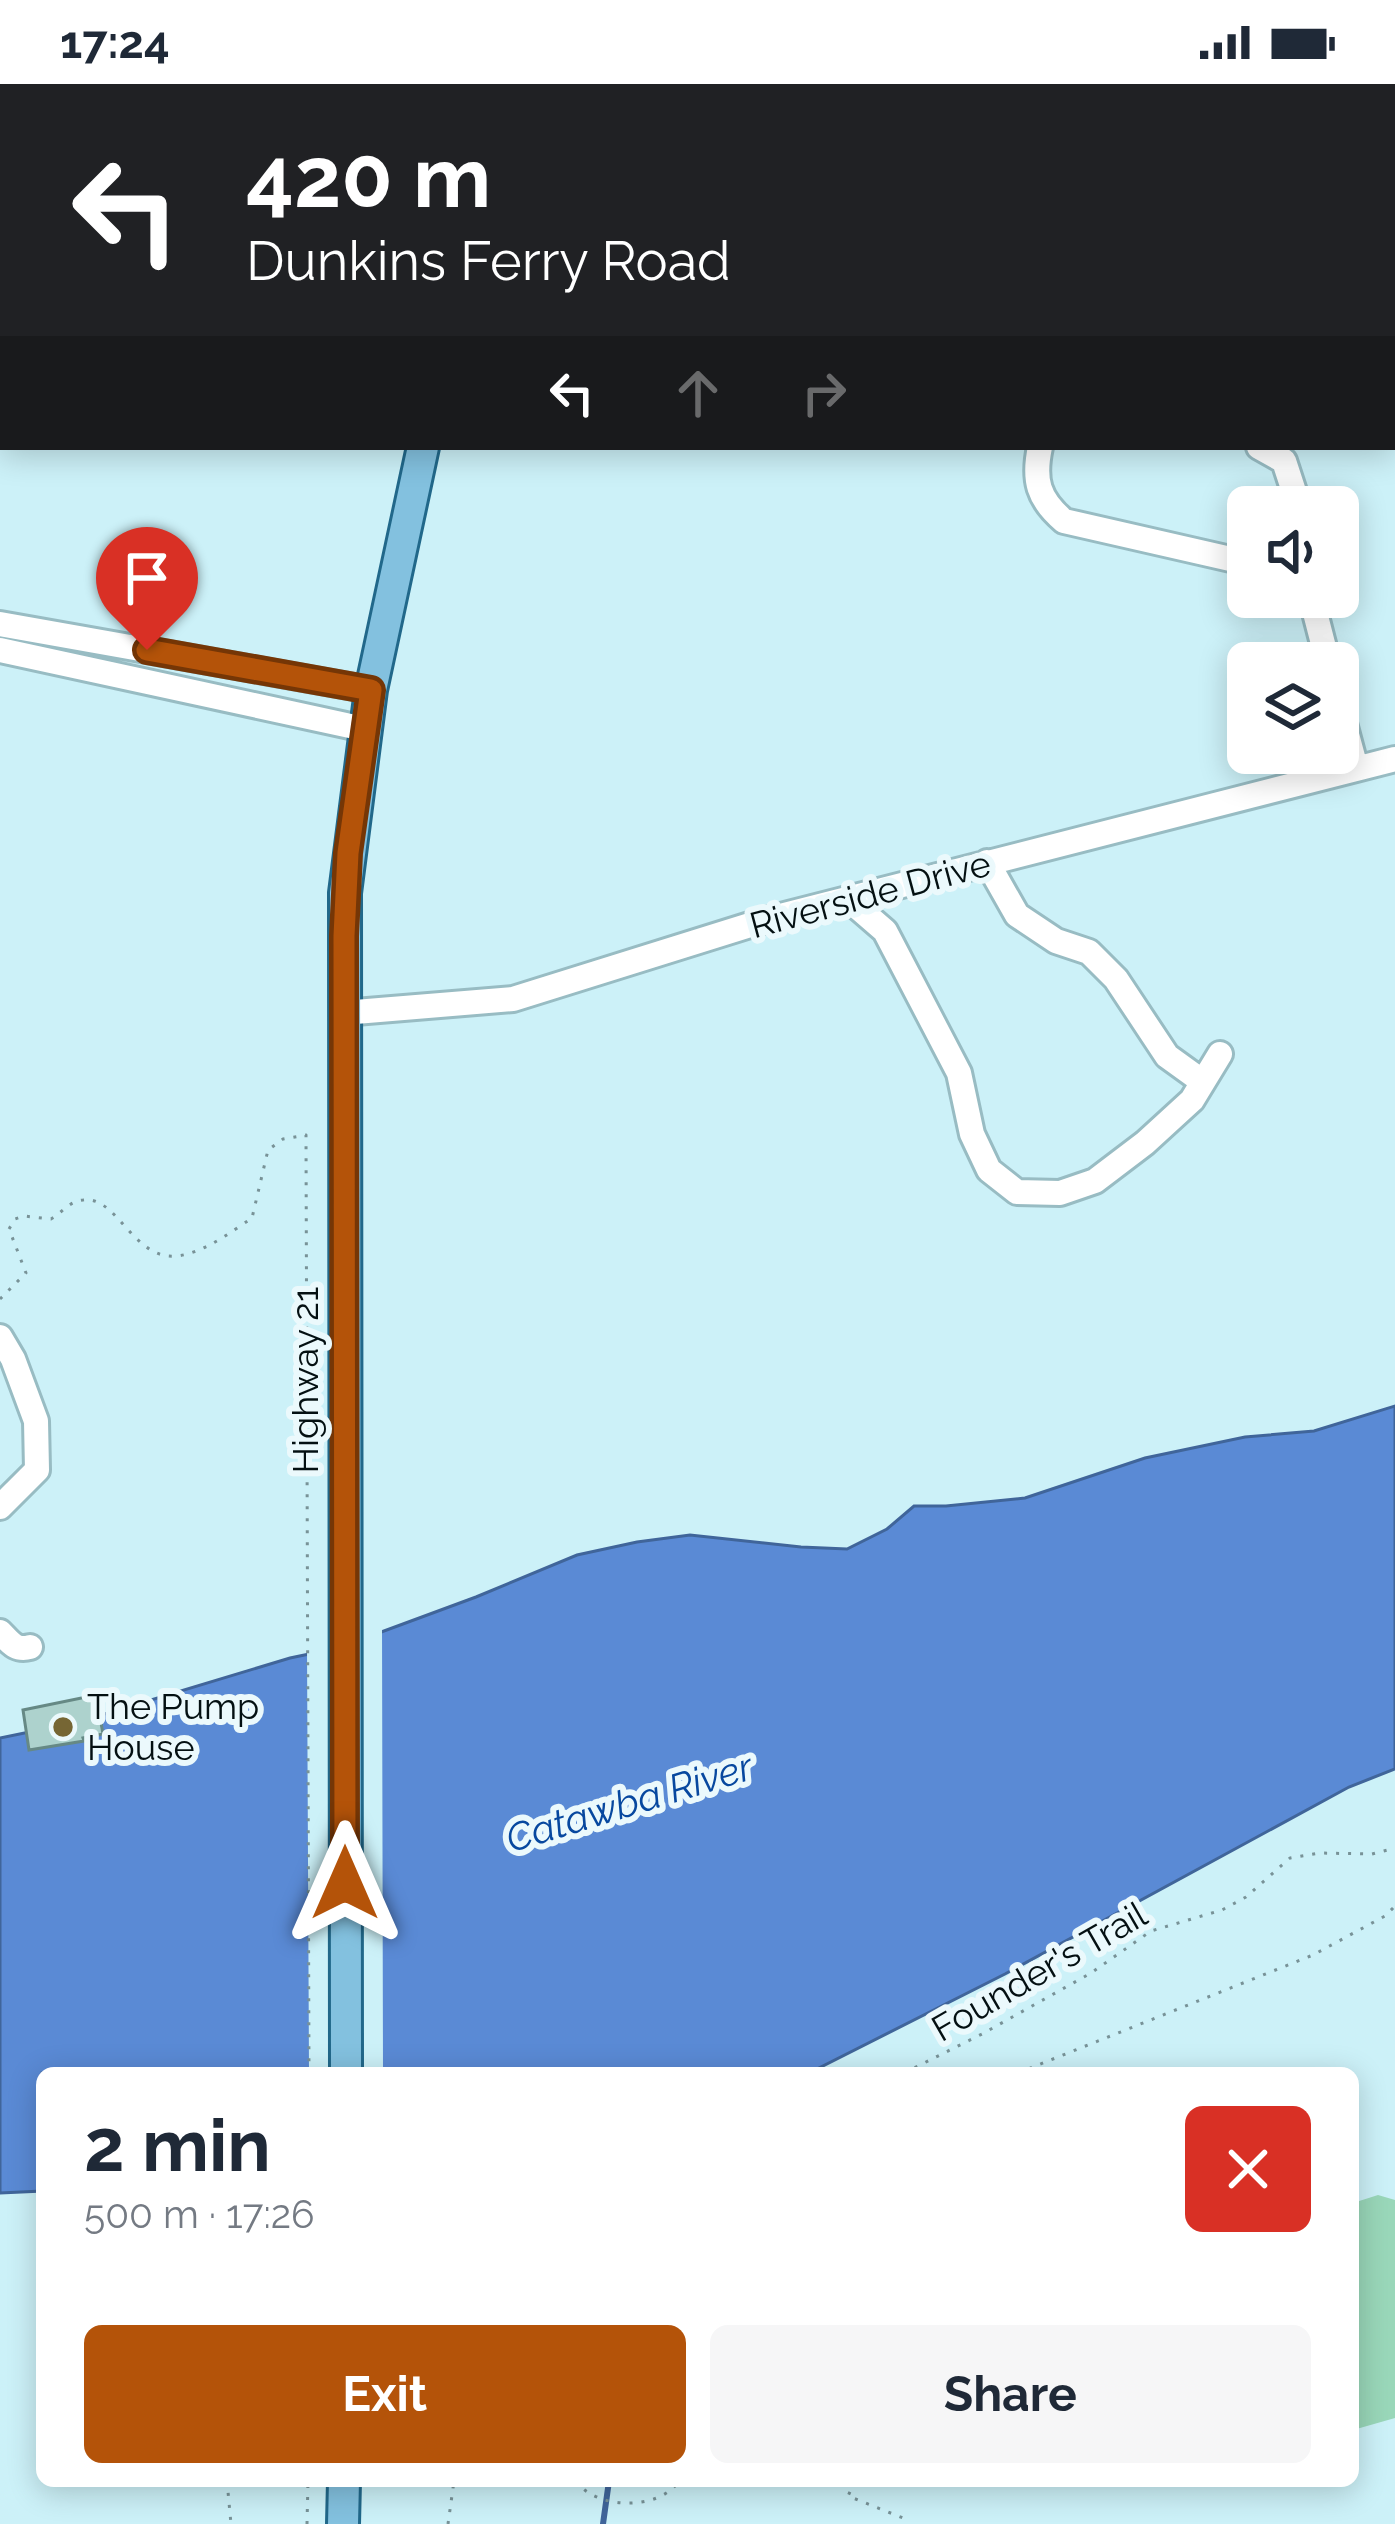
<!DOCTYPE html>
<html lang="en">
<head>
<meta charset="utf-8">
<style>
	:root { --surface:#fff; --page:#f6f6f7; --text:#1f2937; --muted:#747a83; --accent:#b45309 }
	body { margin:0; font-family:Raleway,sans-serif; background:var(--page); color:var(--text); height:100vh; display:flex; flex-direction:column; font-size:45px; white-space:nowrap }
	* { box-sizing:border-box; margin:0 }
	p { font-size:39px; color:var(--muted) }
	.icon { flex:none; width:66px; height:66px; fill:none; stroke:currentColor; stroke-width:2; stroke-linecap:round; stroke-linejoin:round }
	.map { position:relative; flex:1; overflow:hidden }
	.panel { position:absolute; left:36px; top:1983px; width:1323px; height:420px; display:flex; flex-direction:column; background:var(--surface); border-radius:18px; box-shadow:0 6px 30px #0003 }
	.panel>* { flex:none }
	.top-card { position:absolute; left:0px; top:0px; width:1395px; height:366px; box-shadow:0 6px 30px #0003; background:#202124; color:#fff; overflow:hidden }
	.tools { position:absolute; left:1227px; top:402px; display:grid; gap:24px }
	.tools a { display:grid; place-items:center; width:132px; height:132px; border-radius:18px; background:var(--surface); box-shadow:0 6px 30px #0003; font-size:60px }
	.pin { position:absolute; display:grid; place-items:center; width:102px; height:102px; color:#fff; margin:-123px -51px; border-radius:50% 50% 50% 0; rotate:-45deg; box-shadow:0 0 12px #0007 }
	.pin .icon { rotate:45deg }
	.me { position:absolute; width:132px; margin:-66px; rotate:0deg; stroke-linejoin:round; filter:drop-shadow(0 0 9px #0008) }
	.turn { display:flex; align-items:center; gap:42px; height:252px; padding:0 48px; font-size:54px }
	.turn .icon { width:156px; height:156px; stroke-width:2.5 }
	.turn b { display:block; font-size:84px; line-height:102px }
	.lanes { display:flex; align-items:center; height:114px; padding:0 48px; background:#0003; justify-content:center; gap:60px; direction:ltr }
	.lanes .off { opacity:.35 }
	.round { display:grid; place-items:center; flex:none; width:126px; height:126px; border-radius:18px; background:var(--page) }
	.head { display:flex; align-items:center; justify-content:space-between; height:204px; padding:0 48px }
	h1 { font-size:72px; font-weight:700; line-height:90px }
	.primary-button { display:flex; gap:24px; margin-top:auto; padding:24px 48px }
	.primary-button a { flex:1; height:138px; border-radius:18px; background:var(--accent); color:#fff; font-size:48px; font-weight:700; line-height:138px; text-align:center }
	.primary-button a+a { background:var(--page); color:var(--text) }
	.status { display:flex; justify-content:space-between; align-items:center; height:84px; padding:0 60px; background:var(--surface); direction:ltr }
	.status svg { height:33px; fill:currentColor }
	.map>svg:first-child { display:block }
</style>
</head>
<body>
<div class="status"><b>17:24</b><svg viewBox="0 0 49 12"><path d="M0 12V9h3v3zM5 12V6h3v6zM10 12V3h3v9zM15 12V0h3v12zM26 1h20v11H26zM47 4h2v5h-2z"/></svg></div>
<div class="map">
<svg width="1395" height="2440" viewBox="0 0 1395 2440">
	<rect width="100%" height="100%" fill="#ccf1f8"/>
	<path fill="#99d7b9" d="M1378,2111L1395,2116V2334L1353,2346V2119Z"/>
	<path fill="#5a8ad5" stroke="#40659a" stroke-width="3" d="M1395,1322V1685L1349,1703L1005,1890L809,1989H42V2107L0,2109V1654L78,1638L290,1574L338,1564L476,1513L577,1471L637,1458L690,1451L801,1463L847,1465L887,1445L914,1422H946L1025,1414L1145,1374L1245,1353L1314,1347Z"/>
	<path fill="#ccf1f8" d="M382,1541L383,1989H309L307,1564L337,1558Z"/>
	<g fill="none" stroke-linecap="round" stroke-linejoin="round">
		<path stroke="#40659a" stroke-width="6" d="M603,2440L609,2397"/>
	</g>
	<path fill="#add2cd" stroke="#668985" stroke-width="3" d="M96,1611L103,1650L83,1654L84,1657L29,1666L23,1626Z"/>
	<g fill="none" stroke-linecap="round" stroke-linejoin="round">
		<defs>
			<path id="minor" d="M136,0L139,3
				M1097,0L1098,3
				M1308,0L1309,3
				M180,3L181,0
				M585,3L586,0
				M0,57H3
				M1392,105H1395
				M1392,274L1395,284
				M1040,363C1033,396 1038,415 1064,437L1248,479
				M1259,363L1284,377L1299,423
				M1311,513L1328,579
				M0,540L371,606
				M0,566L364,645
				M1338,617L1356,684
				M987,778L1017,831L1056,857L1089,868L1116,895L1167,972L1203,998
				M848,815L885,847L959,989L972,1050L989,1086L1017,1108L1060,1109L1095,1097L1145,1059L1192,1016L1220,970
				M343,929L513,915L769,835L1395,675
				M0,1253L13,1275L36,1337L37,1386L0,1423
				M0,1548C10,1558 15,1567 30,1563"/>
			<path id="major" d="M505,3L506,0
				M346,1989L345,809L371,606L423,363
				M343,2440L344,2397"/>
		</defs>
		<use href="#minor" stroke="#98bcc3" stroke-width="30"/>
		<use href="#major" stroke="#21688a" stroke-width="36"/>
		<path stroke="#789297" stroke-width="3" stroke-dasharray="3 9" stroke-linecap="butt" d="M0,1215L26,1189L9,1145L15,1135L24,1132L51,1135C62,1129 69,1117 83,1116C117,1111 133,1176 176,1172C202,1170 231,1148 252,1134L268,1066L283,1055L306,1051L309,1989
			M904,1989L982,1950L1091,1889L1151,1847L1222,1826L1246,1813L1290,1774L1319,1769L1372,1770L1395,1764
			M1018,1989L1313,1871L1385,1832L1395,1822
			M227,2397L231,2440
			M576,2397C596,2426 659,2427 679,2397
			M855,2397L848,2412L903,2434V2440
			M307,2440L308,2397
			M448,2440L454,2397"/>
		<use href="#minor" stroke="#fff" stroke-width="24"/>
		<use href="#major" stroke="#83c1df" stroke-width="30"/>
	</g>
	<g fill="none" stroke-linecap="round" stroke-linejoin="round">
		<defs>
			<path id="route" d="M147,566L371,606L348,769L344,852L345,1799"/>
		</defs>
		<use href="#route" stroke="#753606" stroke-width="30"/>
		<use href="#route" stroke="#b45309" stroke-width="21"/>
	</g>
	<circle fill="#766634" stroke="#ebf9fc" stroke-width="4.5" cx="63" cy="1643" r="12"/>
	<g text-anchor="middle" stroke-width="12" stroke-linejoin="round" paint-order="stroke">
		<g font-size="36" fill="#041012" stroke="#ebf9fc">
			<text transform="translate(870 810) rotate(-15)" y="13">Riverside Drive</text>
			<text transform="translate(305 1296) rotate(-90)" y="13">Highway 21</text>
			<text transform="translate(1039 1887) rotate(-30)" y="13">Founder's Trail</text>
		</g>
		<g font-size="36" fill="#041012" stroke="#ebf9fc" text-anchor="start">
			<text x="87" y="1635">The Pump<tspan x="87" dy="41">House</tspan></text>
		</g>
		<g font-size="39" font-style="italic" fill="#07489f" stroke="#ebf9fc">
			<text transform="translate(629 1718) rotate(-17)" y="14">Catawba River</text>
		</g>
	</g>
</svg>
<div class="tools">
<a><svg class="icon" aria-label="sound" viewBox="0 0 24 24"><path d="M4 9h4l5-4v14l-5-4H4zM17 9q2 3 0 6"/></svg></a>
<a><svg class="icon" aria-label="layers" viewBox="0 0 24 24"><path d="M12 4l9 5-9 5-9-5zM3 14l9 5 9-5"/></svg></a>
</div>
<div class="pin" style="left:147px;top:566px;background:#d93025"><svg class="icon" aria-label="arrive" viewBox="0 0 24 24"><path d="M6 21V4h12l-3 4 3 4H6"/></svg></div>
<svg class="me" style="left:345px;top:1799px" viewBox="-20 -20 40 40"><path d="M0-17L14 15 0 8-14 15z" fill="#b45309" stroke="#fff" stroke-width="4"/></svg>
<div class="top-card">
<div class="turn"><svg class="icon" aria-label="left" viewBox="0 0 24 24"><path d="M17 20v-9H6M10 6l-5 5 5 5"/></svg><div><b>420 m</b>Dunkins Ferry Road</div></div>
<div class="lanes"><svg class="icon" aria-label="left" viewBox="0 0 24 24"><path d="M17 20v-9H6M10 6l-5 5 5 5"/></svg><svg class="icon off" aria-label="ahead" viewBox="0 0 24 24"><path d="M12 20V5M6 11l6-6 6 6"/></svg><svg class="icon off" aria-label="right" viewBox="0 0 24 24"><path d="M7 20v-9h11M14 6l5 5-5 5"/></svg></div>
</div>
<section class="panel">
<div class="head"><div><h1>2 min</h1><p>500 m · 17:26</p></div><a class="round" style="background:#d93025;color:#fff"><svg class="icon" aria-label="close" viewBox="0 0 24 24"><path d="M6 6l12 12M18 6L6 18"/></svg></a></div>
<div class="primary-button"><a>Exit</a><a>Share</a></div>
</section>
</div>
</body>
</html>
